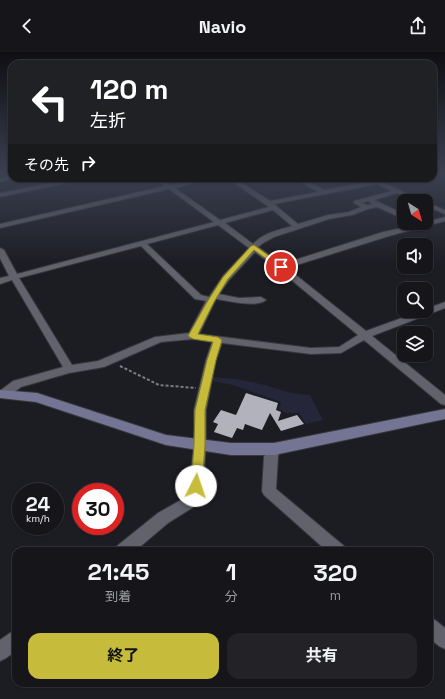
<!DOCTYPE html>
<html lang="ja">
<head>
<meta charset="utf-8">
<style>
	:root { --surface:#15151a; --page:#222227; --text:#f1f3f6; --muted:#9d9fa2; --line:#343439; --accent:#c7bb3b }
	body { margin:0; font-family:"Space Grotesk","Noto Sans JP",sans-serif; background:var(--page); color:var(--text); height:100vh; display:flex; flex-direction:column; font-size:15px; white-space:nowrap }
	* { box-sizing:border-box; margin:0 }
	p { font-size:13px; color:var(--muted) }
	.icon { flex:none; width:22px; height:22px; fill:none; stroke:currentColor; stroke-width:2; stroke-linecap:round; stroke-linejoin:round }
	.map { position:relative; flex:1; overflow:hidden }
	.drawer { position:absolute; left:12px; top:495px; width:421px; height:140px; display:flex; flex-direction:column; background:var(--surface); border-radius:12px; box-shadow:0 1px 3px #0004,0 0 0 1px var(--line) }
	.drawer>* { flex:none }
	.banner { position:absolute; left:8px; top:8px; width:429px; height:122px; border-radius:12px; box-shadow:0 1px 3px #0004,0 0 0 1px var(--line); background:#202124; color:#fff; overflow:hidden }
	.needle { width:26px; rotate:143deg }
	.fabs { position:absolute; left:397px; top:142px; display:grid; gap:8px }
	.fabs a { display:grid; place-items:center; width:36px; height:36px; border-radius:8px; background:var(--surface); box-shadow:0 1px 3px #0004,0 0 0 1px var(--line); font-size:20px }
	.speed { position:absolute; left:12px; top:431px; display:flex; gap:8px; font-size:20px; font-weight:700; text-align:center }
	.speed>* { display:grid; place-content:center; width:52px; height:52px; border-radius:50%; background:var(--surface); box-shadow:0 1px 3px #0004,0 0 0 1px var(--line); line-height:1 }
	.speed small { font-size:10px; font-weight:400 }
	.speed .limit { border:6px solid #d22; background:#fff; color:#111 }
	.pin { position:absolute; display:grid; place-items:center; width:34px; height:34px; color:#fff; margin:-17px; border:2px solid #fff; border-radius:50%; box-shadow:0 1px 4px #0007 }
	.me { position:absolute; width:44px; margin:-22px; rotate:4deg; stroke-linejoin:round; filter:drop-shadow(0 0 3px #0008) }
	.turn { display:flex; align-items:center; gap:14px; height:84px; padding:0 16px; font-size:18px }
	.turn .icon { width:52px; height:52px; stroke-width:2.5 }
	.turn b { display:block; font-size:28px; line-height:34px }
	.then { display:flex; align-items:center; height:38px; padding:0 16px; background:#0003; gap:8px; font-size:15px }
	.eta { display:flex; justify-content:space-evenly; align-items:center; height:68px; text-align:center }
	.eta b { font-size:24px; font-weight:700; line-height:28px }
	.button { display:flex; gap:8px; margin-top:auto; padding:8px 16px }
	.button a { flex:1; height:46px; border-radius:12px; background:var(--accent); color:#111; font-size:16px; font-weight:700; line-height:46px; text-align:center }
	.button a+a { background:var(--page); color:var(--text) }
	header { display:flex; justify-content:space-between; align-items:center; height:52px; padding:0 16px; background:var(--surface); font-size:18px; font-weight:700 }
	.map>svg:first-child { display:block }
</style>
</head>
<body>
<header><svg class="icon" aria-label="back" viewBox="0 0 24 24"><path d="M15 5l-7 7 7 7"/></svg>Navio<svg class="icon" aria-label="share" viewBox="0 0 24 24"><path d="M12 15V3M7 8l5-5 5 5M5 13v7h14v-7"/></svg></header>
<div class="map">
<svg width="445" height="647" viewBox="0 0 445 647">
	<rect width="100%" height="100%" fill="#1c1c23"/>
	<path fill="#26263a" d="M211,325L237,327L265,333L291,341L310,343L323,368L306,372L299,361H286L279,357L281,350L233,333L212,329Z"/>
	<path fill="#b2b2bc" d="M246,341L278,351L276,358L281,360L278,369L297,363L304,372L281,379L270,361L262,378L245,372L243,378L237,376L232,386L214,380L218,372L213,370L221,358L236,363Z"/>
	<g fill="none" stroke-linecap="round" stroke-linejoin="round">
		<defs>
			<path id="street" d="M79,126H91L0,145V141Z
				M154,126H161L171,133L202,126H213L175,136L220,168L269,155L227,126H234L270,149L318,140L293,126H300L325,138L371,129L370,128L373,126L423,149H415L397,141L374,148L404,162V167L377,155L368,157L352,163L329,167L274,185L263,191L258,195L282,212L383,180L426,171V170L445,165V169L389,184L287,216L366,279L421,259H426V257L445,250V256L372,284L445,343V353L441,352L364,288L341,301L311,302L222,291L216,308L206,358V393L202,447L200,451L168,471L135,499H115L117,494L158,461L188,444L194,393V358L206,308L212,290L193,287L161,290L104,315L69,321L21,335L9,344H1V338L13,329L63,315L12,228L0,232V226L9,224L0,206V196L4,198L17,222L214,170L169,137L0,176V172L165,134ZM377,132L392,139L354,149V151L361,155L349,160L328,163L298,172L274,152ZM368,149L372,152L367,153L362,151ZM273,158L292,174C278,178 263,181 253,192L225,171ZM218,173L249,196L223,224L209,245L201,243L147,192ZM141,194L195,247L206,249L189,281L155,285L98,309L72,313L19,226ZM255,200L278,217L358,283L339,295L311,296L199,282L216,247C228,249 257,256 266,248L261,245L239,246L219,242L229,228Z
				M426,150L445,158V162L426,154Z
				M274,392L279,393L280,397L278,405L276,437L344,494L346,499H327L264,443L262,439L264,405L269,393Z
				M429,565L435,568L445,576V597L439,594L429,586Z
				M16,578V599L6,606L0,609V588L10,581Z"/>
			<path id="secondary" d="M12,123V126H14L0,130V126Z
				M0,338L37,341L166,383L231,391H274L445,357V367L274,403H231L166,393L36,350L0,346Z"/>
		</defs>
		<use href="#street" stroke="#38383d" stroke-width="2"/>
		<use href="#secondary" stroke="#38383d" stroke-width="2"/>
		<path stroke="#7d7d83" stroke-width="2" stroke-dasharray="3 2" stroke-linecap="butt" d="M120,314L159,333L196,336"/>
		<use href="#street" fill="#61626b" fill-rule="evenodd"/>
		<use href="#secondary" fill="#747594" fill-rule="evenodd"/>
	</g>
	<linearGradient id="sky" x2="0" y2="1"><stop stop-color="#0f0f13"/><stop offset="0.57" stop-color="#3a4050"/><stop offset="1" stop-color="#3a4050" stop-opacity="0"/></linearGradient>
	<rect width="445" height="213" fill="url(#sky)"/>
	<path fill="#c7bb3b" stroke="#817a26" d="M254,193L285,215L279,216L254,198L228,227L214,250L198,282L218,285L222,288L216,308L205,358V393L202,434L201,437L196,439L192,437L191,434L194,393L195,358L207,308L213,290L193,287L188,284L207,250L223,225L251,194Z"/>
</svg>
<div class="fabs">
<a><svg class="needle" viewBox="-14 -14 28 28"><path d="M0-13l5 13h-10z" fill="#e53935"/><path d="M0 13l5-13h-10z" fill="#9d9fa2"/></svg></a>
<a><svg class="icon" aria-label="sound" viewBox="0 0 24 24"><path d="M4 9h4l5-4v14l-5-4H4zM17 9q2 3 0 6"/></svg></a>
<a><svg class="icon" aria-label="search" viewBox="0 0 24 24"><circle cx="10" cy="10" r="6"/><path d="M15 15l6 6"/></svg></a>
<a><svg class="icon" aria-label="layers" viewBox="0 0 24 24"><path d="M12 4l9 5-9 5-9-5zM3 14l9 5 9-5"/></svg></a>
</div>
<div class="speed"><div>24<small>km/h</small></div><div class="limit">30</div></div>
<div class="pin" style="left:281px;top:215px;background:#d93025"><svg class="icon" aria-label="arrive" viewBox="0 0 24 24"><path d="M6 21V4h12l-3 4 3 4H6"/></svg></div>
<svg class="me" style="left:196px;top:434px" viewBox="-20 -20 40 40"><circle r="19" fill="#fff"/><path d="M0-13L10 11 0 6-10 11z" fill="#c7bb3b"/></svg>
<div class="banner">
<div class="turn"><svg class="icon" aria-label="left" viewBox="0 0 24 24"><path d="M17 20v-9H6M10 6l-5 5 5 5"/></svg><div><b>120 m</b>左折</div></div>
<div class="then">その先<svg class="icon" aria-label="right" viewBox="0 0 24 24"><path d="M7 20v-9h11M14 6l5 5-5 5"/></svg></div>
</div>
<section class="drawer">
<div class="eta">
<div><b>21:45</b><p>到着</p></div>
<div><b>1</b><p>分</p></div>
<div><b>320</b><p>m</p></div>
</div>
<div class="button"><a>終了</a><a>共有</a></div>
</section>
</div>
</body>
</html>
